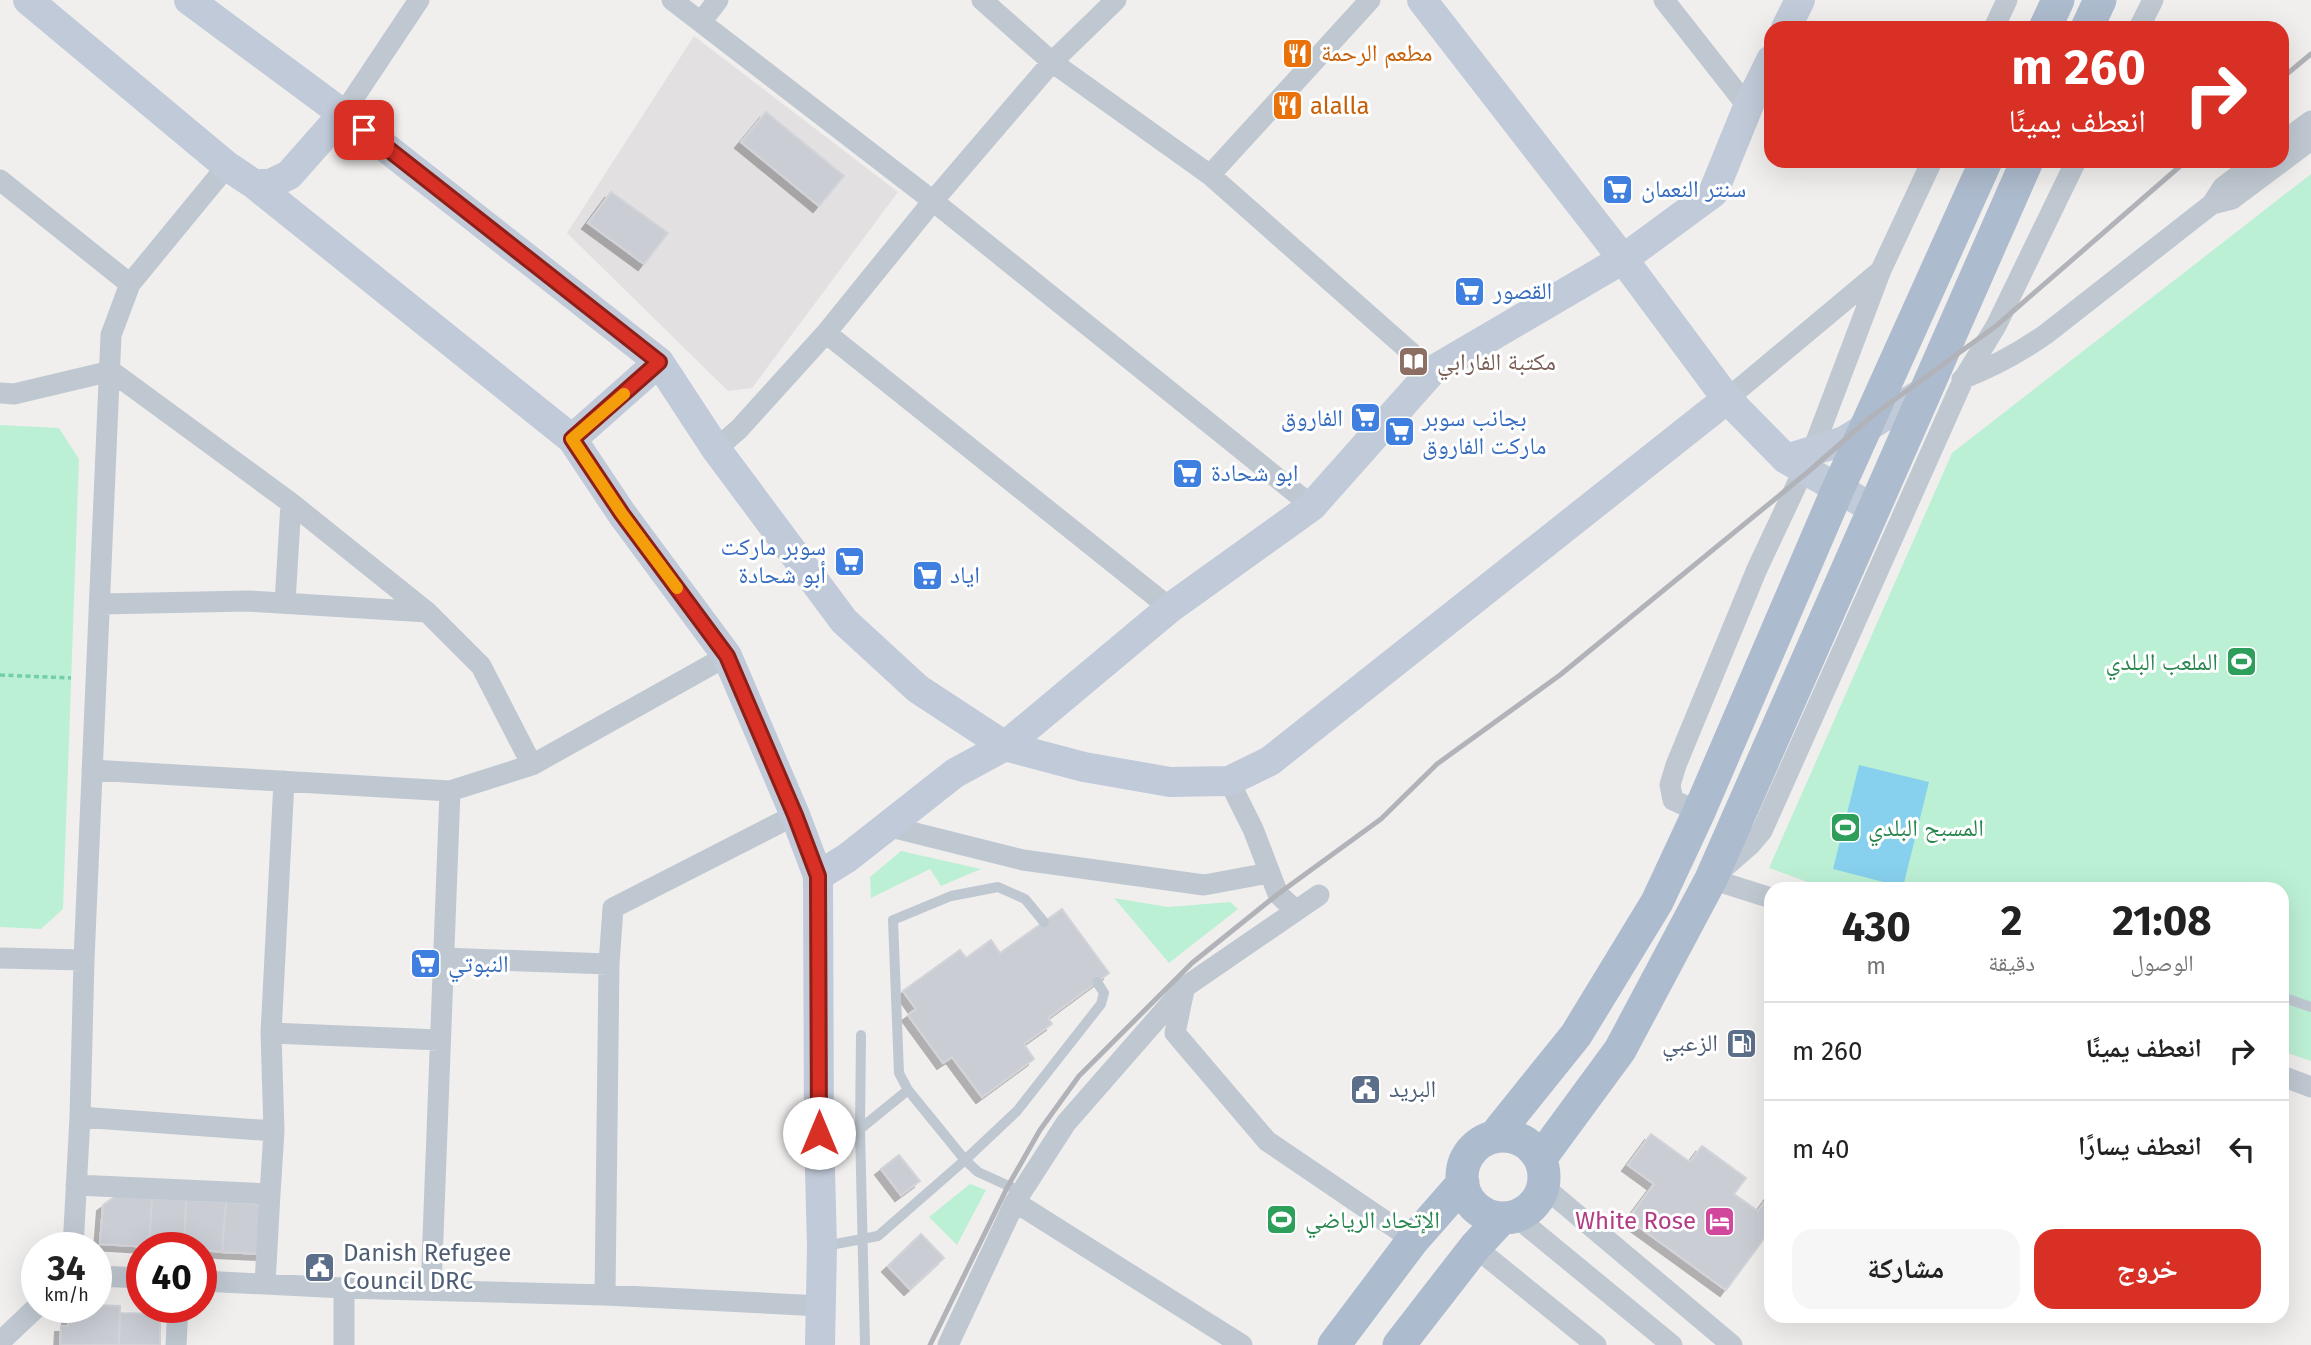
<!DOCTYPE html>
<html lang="ar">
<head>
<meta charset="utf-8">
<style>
	:root { --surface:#fff; --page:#f6f6f6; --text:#222; --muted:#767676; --line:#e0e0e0; --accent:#d93025 }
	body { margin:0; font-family:"Fira Sans","Noto Naskh Arabic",sans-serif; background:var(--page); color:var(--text); direction:rtl; height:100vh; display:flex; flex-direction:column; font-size:26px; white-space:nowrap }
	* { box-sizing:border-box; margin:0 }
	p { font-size:23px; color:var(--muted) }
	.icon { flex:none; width:38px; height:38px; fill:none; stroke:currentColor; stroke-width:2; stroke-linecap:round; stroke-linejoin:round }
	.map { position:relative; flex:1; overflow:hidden; direction:ltr }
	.panel { position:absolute; left:1764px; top:882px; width:525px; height:441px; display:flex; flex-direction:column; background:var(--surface); border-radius:21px; box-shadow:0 7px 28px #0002; direction:rtl }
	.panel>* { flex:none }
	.top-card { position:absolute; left:1764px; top:21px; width:525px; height:147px; border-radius:21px; box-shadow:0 7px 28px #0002; direction:rtl; background:#d93025; color:#fff; overflow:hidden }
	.speed { position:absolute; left:21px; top:1232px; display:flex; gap:14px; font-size:35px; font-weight:700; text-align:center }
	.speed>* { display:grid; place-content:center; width:91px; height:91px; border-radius:50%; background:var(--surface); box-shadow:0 7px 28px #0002; line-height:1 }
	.speed small { font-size:18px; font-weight:400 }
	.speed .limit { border:10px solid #d22; background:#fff; color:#111 }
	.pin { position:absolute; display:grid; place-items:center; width:60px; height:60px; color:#fff; margin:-30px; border-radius:14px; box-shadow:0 4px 10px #0006 }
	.me { position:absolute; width:77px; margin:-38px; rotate:0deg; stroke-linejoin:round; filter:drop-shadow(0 0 5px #0008) }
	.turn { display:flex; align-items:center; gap:24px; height:147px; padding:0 28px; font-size:32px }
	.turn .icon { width:91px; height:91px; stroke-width:2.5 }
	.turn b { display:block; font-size:49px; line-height:60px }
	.eta { display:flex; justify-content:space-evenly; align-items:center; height:119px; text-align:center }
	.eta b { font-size:42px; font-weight:700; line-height:49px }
	.button { display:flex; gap:14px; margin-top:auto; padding:14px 28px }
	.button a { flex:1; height:80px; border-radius:21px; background:var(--accent); color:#fff; font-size:28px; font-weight:700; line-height:80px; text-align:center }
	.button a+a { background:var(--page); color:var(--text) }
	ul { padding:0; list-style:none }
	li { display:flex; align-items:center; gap:21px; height:98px; padding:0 28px; border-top:2px solid var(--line) }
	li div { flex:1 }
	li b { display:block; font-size:26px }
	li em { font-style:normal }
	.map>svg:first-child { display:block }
</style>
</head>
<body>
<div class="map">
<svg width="2311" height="1345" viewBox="0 0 2311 1345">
	<defs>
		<filter id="shadow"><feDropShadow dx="-6" dy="6" stdDeviation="0" flood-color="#0004"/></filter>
	</defs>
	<rect width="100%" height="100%" fill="#f1efee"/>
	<path fill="#e2e0e0" d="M694,36L898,192L752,388L728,391L567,233Z"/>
	<path fill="#bcf0d4" d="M2311,174V1061L2282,1051V889H1827L1769,868L1952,453Z
		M0,425L59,428L79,459L63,909L41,929L0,927Z
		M901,851L981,869L941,886L930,869L871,898L870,877Z
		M1114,898L1168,907L1230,902L1238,909L1169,963Z
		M970,1184L986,1190L957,1245L929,1217Z"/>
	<path fill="#87d1ee" d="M1859,765L1929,782L1903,887L1833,869Z"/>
	<path fill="#cacdd4" stroke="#d2d4da" stroke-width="2" filter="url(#shadow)" d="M766,112L844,176L819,206L741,142Z
		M611,192L668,233L644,264L588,223Z
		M1062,909L1109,973L1048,1018L1052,1024L1024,1044L1034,1059L982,1097L952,1057L943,1063L908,1015L916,1009L903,991L960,950L966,958L991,940L1000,953Z
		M1651,1134L1690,1162L1702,1146L1746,1178L1734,1194L1758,1211L1771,1193V1229L1726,1290L1628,1219L1654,1184L1628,1165Z
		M899,1155L920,1181L901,1195L881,1169Z
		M117,1195L152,1198L149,1247L100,1244L103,1205Z
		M152,1198L186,1200L184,1248L149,1247Z
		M186,1200L226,1202L222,1252L201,1250V1248H184Z
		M226,1202L265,1204L263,1254L222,1252Z
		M921,1234L944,1258L910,1289L888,1266Z
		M96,1305L120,1306L119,1345H60L61,1326H68V1307H96Z
		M120,1313L160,1314V1345H119Z"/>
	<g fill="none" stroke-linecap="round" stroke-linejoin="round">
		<path stroke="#73cfa9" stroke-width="3.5" stroke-dasharray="5 3.5" stroke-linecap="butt" d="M0,675L71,678"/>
		<path stroke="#bfc8d1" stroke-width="10" d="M2282,997L2311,1007
			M861,1035L860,1129L865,1345
			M860,1129L908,1090L899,1073L893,920L951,896L998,887L1025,899L1044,922
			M1022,1192L978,1172L965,1160L1017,1111L1101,1004L1104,993L1097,982
			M825,1246L878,1236L965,1160L908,1090"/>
		<path stroke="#bfc8d1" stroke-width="21" d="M672,0L933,201L1312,506
			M982,0L1052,62L1210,175L1432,371
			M1664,0L1748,107
			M701,22L718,0
			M1994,28L2007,0
			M2139,28L2153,0
			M343,114L419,0
			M2282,142L2311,121
			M1210,175L1370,0
			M0,180L130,284
			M2212,204L2232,199L2311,140
			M826,333L1170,608
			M1962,379C1993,367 2019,353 2046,334L2212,204L2223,187L2257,161
			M0,393L14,394L111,371L291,503L427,612L481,666L532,765
			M1727,399L1879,272
			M716,449L739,429L826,333L933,201L1052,62L1116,0
			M285,603L291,503
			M101,604L248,601L427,612
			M92,770L450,791L532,765L727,656
			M1229,781L1253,829L1278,894L1296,911
			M1699,812L1673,800L1670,785L1676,765L1757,569L1812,452L1881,270L1932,161
			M887,826L1023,860L1204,885L1269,873
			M1719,872L1751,844L1762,831L1964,378L1996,326L2076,161
			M1711,879L1771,898
			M0,958L84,960
			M442,958L609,964
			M1184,990L1175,1033L1267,1141L1413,1240
			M271,1033L440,1040
			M2282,1076L2311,1087
			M274,1131L271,1033L284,781
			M76,1185L270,1194L274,1131L80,1117
			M1543,1186L1732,1345
			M1015,1202L1242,1345
			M1515,1216L1672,1345
			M1475,1247L1596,1345
			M73,1248L80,1117L84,960L111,335L130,284L227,166
			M96,1276L142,1278
			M201,1281L344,1288L605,1295L821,1306
			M265,1284L270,1194
			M431,1289L450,791
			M605,1295L609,964L613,908L795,815
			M0,1342L37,1307
			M176,1345L178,1307
			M344,1345V1288
			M948,1345L1015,1202L1066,1123L1185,987L1319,895"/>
		<path stroke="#c1cad8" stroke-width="30" d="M28,0L227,166L254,184L572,439L622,514L727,656L795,815L818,876L819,1133L822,1247L820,1345
			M189,0L343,114L659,362L716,449L844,621L918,689L1005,746L1084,767L1170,782L1229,781L1270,761L1727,399
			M1422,0L1623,259L1727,399L1786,459L1874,509
			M1786,28L1800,0
			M254,184H270L289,175L343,114
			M572,439L659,362
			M1786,459L1844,441L1924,392
			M818,876L847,858L955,773L1005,746L1170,608L1312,506L1432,371L1623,259L1713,193L1748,107L1771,60"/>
		<path stroke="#adbbce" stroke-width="33" d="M2045,28L2058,0
			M2087,28L2100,0
			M1462 1177a41 41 0 1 1 82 0a41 41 0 1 1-82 0Z
			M1494,1137L1576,1035L1657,902L1699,812L1838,489L1986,161
			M1540,1159L1620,1050L1711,879L2027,161
			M1334,1345L1413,1240L1463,1183
			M1399,1345L1475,1247L1502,1218"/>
		<path stroke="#b1b3b9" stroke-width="5" d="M2282,78L2311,54
			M930,1345L1008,1186L1040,1130L1079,1076L1192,963L1278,894L1381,819L1437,764L1560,675L1808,472L1872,416L1996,326L2186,161"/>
	</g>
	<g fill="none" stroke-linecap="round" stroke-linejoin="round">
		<defs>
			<path id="route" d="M364,130L659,362L572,439L622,514L727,656L795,815L818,876L819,1133"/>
		</defs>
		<use href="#route" stroke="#8d1f18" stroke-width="18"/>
		<use href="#route" stroke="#d93025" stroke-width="12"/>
		<path stroke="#f59e0b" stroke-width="12" d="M624,394L572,439L622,514L677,588"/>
	</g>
	<defs>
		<symbol id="restaurant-square" viewBox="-11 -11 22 22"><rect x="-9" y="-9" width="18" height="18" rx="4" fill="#e8710a" stroke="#fff"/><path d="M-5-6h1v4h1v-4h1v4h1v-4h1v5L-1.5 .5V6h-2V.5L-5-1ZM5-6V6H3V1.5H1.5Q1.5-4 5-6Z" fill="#fff"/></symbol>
		<symbol id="supermarket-square" viewBox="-11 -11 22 22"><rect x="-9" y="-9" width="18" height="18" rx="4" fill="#3f7fe0" stroke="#fff"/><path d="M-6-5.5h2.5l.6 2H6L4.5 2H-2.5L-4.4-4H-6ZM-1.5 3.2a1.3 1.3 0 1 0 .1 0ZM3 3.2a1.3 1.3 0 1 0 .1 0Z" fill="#fff"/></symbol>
		<symbol id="library-square" viewBox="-11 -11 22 22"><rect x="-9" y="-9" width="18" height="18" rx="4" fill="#8d6e63" stroke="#fff"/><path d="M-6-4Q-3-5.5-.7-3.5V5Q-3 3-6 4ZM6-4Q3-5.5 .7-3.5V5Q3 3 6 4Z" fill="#fff"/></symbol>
		<symbol id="stadium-square" viewBox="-11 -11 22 22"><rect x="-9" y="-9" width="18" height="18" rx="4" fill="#2e9e5b" stroke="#fff"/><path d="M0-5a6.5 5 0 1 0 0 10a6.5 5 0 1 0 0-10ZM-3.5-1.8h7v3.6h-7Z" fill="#fff"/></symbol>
		<symbol id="fuel-square" viewBox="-11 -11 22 22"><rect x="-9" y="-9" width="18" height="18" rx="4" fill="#5c6f8a" stroke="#fff"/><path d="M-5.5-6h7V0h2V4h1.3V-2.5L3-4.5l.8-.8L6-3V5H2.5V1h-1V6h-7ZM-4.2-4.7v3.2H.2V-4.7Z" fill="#fff"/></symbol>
		<symbol id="civic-square" viewBox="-11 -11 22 22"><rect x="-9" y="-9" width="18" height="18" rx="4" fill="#5c6f8a" stroke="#fff"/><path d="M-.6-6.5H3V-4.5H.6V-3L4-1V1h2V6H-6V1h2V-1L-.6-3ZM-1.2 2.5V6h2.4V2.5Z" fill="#fff"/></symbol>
		<symbol id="hotel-square" viewBox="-11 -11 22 22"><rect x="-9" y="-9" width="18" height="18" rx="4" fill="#d1479c" stroke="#fff"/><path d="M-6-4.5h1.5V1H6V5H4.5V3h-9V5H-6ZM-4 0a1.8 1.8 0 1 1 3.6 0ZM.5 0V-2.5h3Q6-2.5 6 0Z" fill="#fff"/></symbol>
	</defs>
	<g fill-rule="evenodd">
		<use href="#restaurant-square" x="1280" y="36" width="35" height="35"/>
		<use href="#restaurant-square" x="1270" y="88" width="35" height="35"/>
		<use href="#supermarket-square" x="1600" y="172" width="35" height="35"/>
		<use href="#supermarket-square" x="1452" y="274" width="35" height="35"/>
		<use href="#library-square" x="1396" y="344" width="35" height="35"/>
		<use href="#supermarket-square" x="1348" y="400" width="35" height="35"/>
		<use href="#supermarket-square" x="1382" y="414" width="35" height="35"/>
		<use href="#supermarket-square" x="1170" y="456" width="35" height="35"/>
		<use href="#supermarket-square" x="832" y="544" width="35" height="35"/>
		<use href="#supermarket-square" x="910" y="558" width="35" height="35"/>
		<use href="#stadium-square" x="2224" y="644" width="35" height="35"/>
		<use href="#stadium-square" x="1828" y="810" width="35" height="35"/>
		<use href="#supermarket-square" x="408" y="946" width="35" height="35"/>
		<use href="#fuel-square" x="1724" y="1026" width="35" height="35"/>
		<use href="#civic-square" x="1348" y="1072" width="35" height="35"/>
		<use href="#stadium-square" x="1264" y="1202" width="35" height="35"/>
		<use href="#hotel-square" x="1702" y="1204" width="35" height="35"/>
		<use href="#civic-square" x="302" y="1250" width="35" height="35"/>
	</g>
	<g text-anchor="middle" stroke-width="6" stroke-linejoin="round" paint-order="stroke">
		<g font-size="24" fill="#c56008" stroke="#fff" text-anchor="start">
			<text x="1321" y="61">مطعم الرحمة</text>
			<text x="1310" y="114">alalla</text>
		</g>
		<g font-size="24" fill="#366cbe" stroke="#fff" text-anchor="start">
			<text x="1641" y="197">سنتر النعمان</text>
			<text x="1493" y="299">القصور</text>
			<text x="1343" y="426" text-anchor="end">الفاروق</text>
			<text x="1422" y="426">بجانب سوبر<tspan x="1422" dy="28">ماركت الفاروق</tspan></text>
			<text x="1211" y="481">ابو شحادة</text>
			<text x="826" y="555" text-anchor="end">سوبر ماركت<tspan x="826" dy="28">أبو شحادة</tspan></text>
			<text x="950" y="583">اياد</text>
			<text x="448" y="972">النبوتي</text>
		</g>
		<g font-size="24" fill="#785e54" stroke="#fff" text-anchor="start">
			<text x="1437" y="370">مكتبة الفارابي</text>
		</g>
		<g font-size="24" fill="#27864d" stroke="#fff" text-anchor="start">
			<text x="2218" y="670" text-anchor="end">الملعب البلدي</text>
			<text x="1868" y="836">المسبح البلدي</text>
			<text x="1305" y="1228">الإتحاد الرياضي</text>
		</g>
		<g font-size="24" fill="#4e5e75" stroke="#fff" text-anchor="start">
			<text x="1718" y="1051" text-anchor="end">الزعبي</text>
			<text x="1389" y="1097">البريد</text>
			<text x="343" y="1261">Danish Refugee<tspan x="343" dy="28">Council DRC</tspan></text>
		</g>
		<g font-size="24" fill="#b23c85" stroke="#fff" text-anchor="end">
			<text x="1696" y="1229">White Rose</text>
		</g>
	</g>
</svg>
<div class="speed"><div>34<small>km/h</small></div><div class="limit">40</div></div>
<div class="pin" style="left:364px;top:130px;background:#d93025"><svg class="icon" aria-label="arrive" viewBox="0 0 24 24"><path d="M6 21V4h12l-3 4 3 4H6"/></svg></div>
<svg class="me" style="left:819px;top:1133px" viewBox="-20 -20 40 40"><circle r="19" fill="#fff"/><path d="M0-13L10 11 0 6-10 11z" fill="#d93025"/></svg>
<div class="top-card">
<div class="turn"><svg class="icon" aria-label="right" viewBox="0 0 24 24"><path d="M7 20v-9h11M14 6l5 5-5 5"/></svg><div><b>260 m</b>انعطف يمينًا</div></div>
</div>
<section class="panel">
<div class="eta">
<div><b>21:08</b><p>الوصول</p></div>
<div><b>2</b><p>دقيقة</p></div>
<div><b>430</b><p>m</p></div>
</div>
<ul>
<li><svg class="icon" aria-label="right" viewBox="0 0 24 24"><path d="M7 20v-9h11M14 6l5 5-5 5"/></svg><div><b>انعطف يمينًا</b></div><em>260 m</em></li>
<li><svg class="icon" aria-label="left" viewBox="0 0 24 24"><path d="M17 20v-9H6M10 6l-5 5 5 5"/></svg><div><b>انعطف يسارًا</b></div><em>40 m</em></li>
</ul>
<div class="button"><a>خروج</a><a>مشاركة</a></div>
</section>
</div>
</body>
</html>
